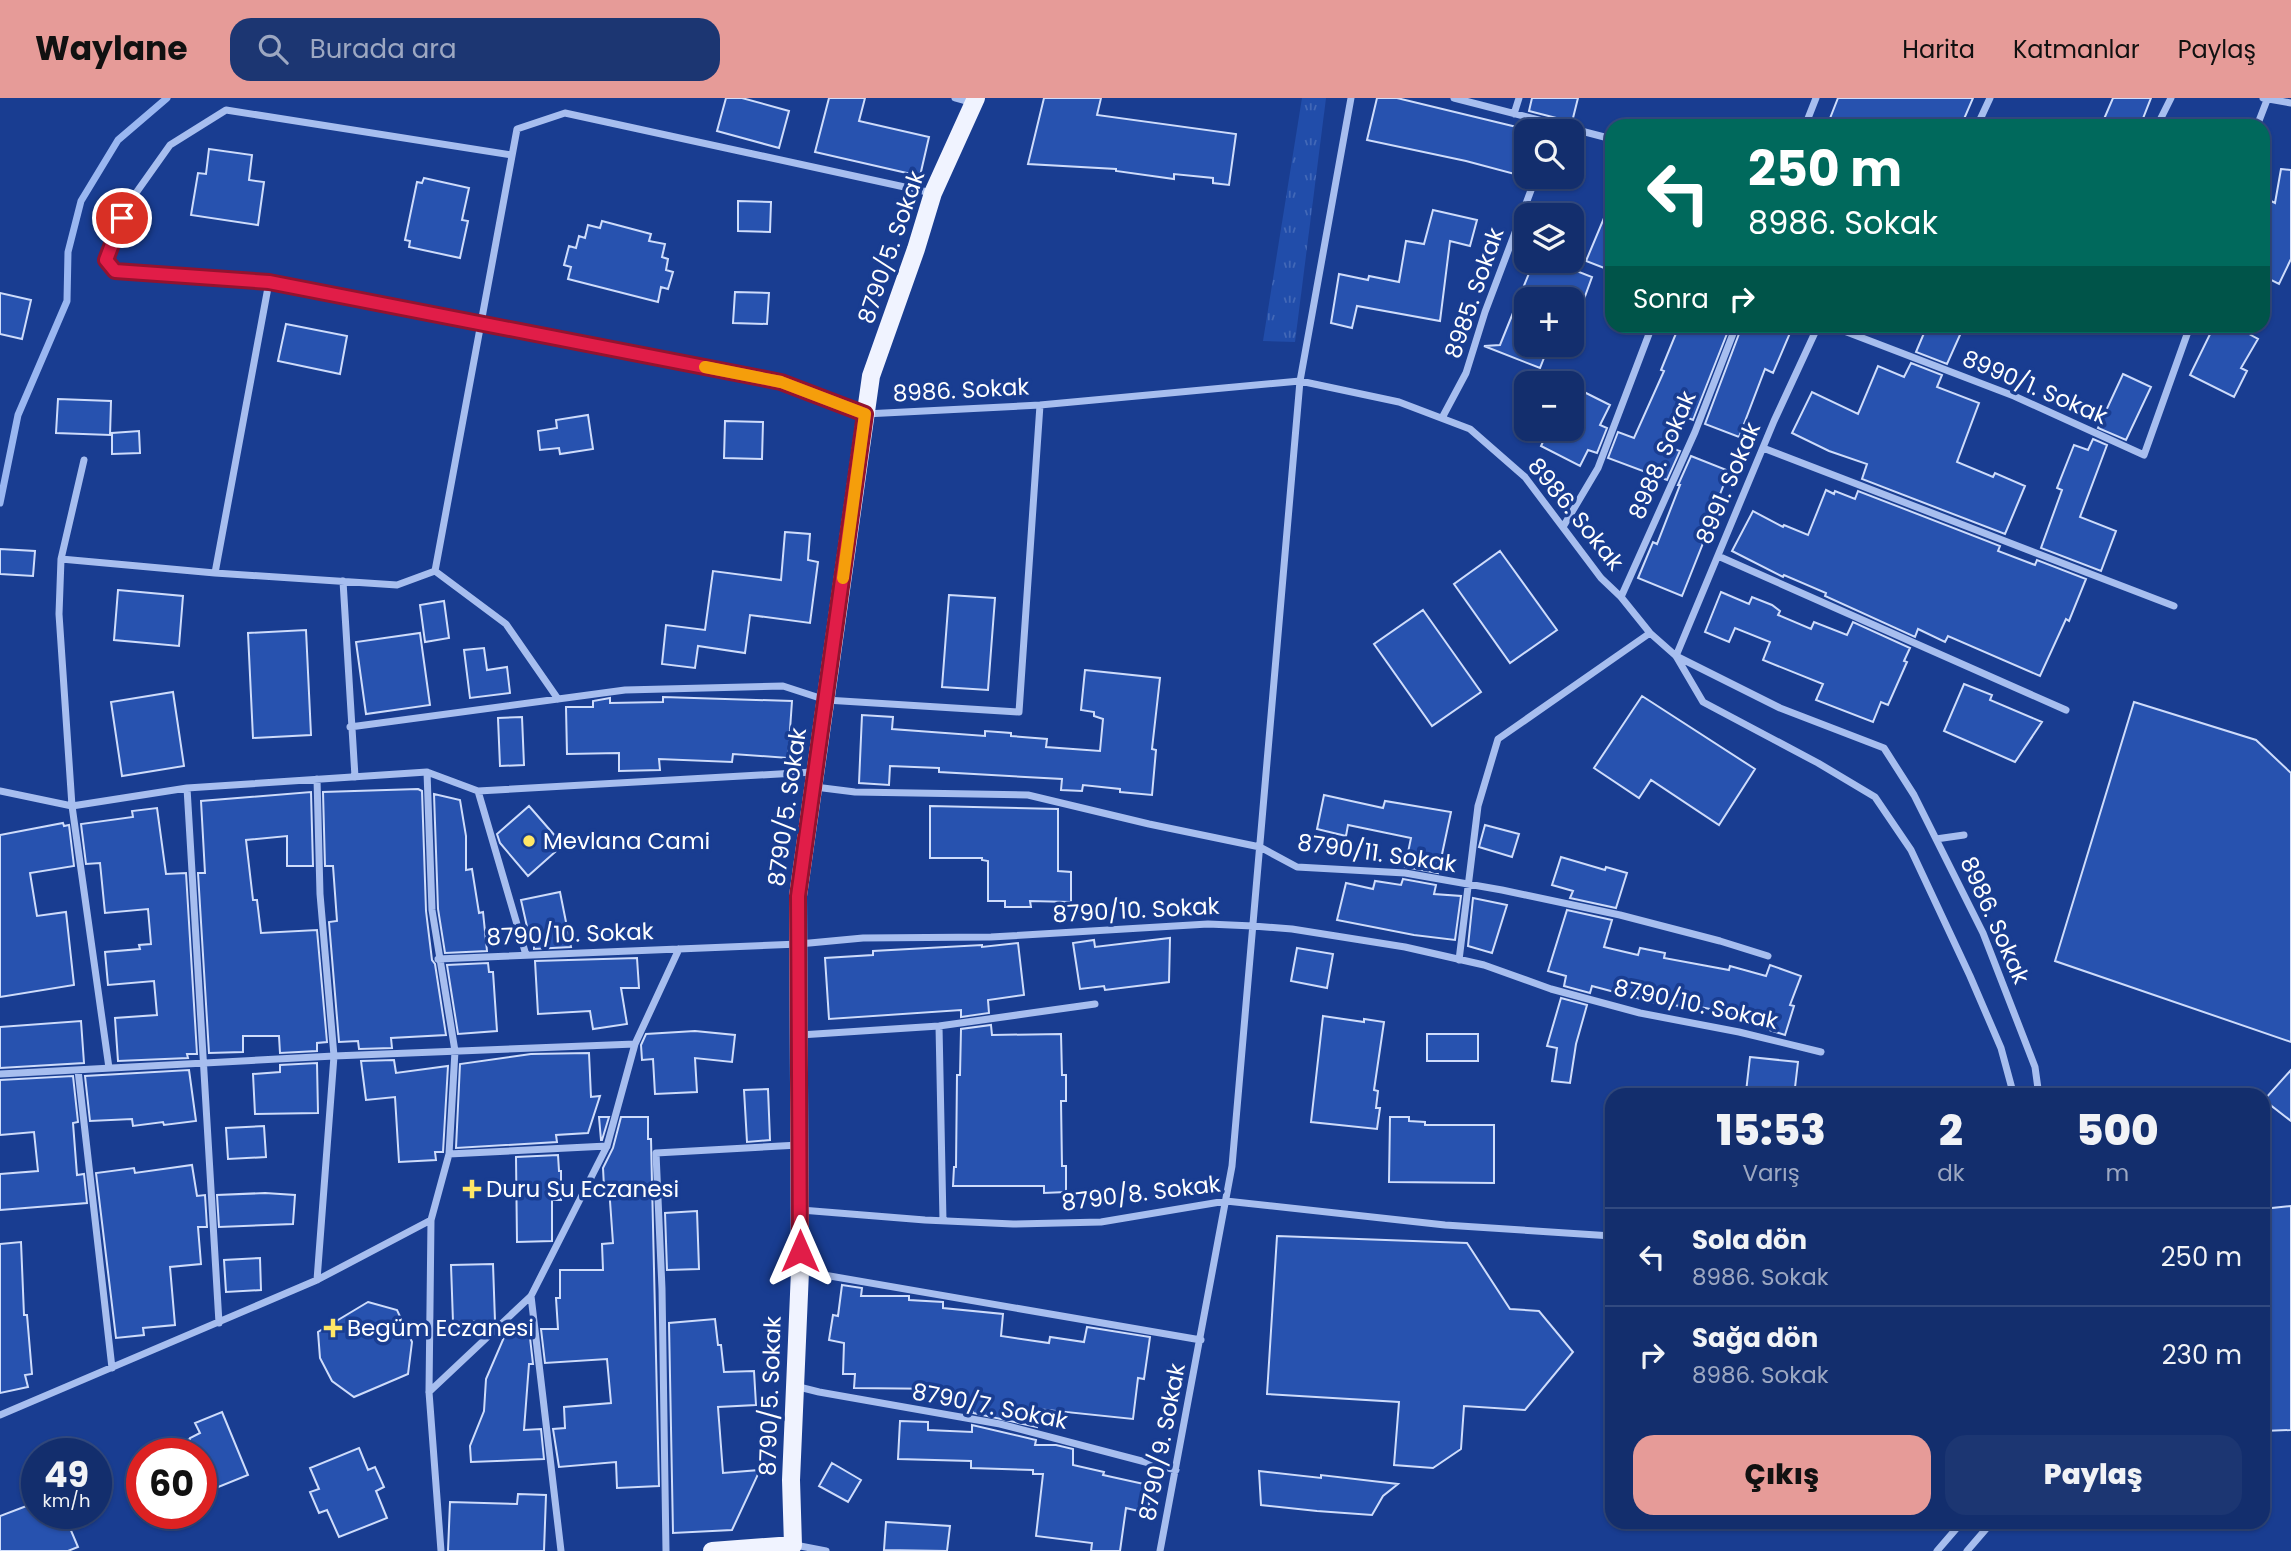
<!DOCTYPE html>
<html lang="tr">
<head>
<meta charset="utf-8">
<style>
	:root { --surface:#132e6d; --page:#1c3672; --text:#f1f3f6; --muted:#9da8c2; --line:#324a80; --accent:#e69b98 }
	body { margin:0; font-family:Poppins,sans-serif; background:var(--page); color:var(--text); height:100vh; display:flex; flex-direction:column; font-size:26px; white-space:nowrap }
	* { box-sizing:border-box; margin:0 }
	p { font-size:23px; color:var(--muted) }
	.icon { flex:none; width:38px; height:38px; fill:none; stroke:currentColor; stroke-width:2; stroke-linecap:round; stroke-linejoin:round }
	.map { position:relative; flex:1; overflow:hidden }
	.sheet { position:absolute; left:1605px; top:990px; width:665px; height:441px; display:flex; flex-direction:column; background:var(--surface); border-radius:21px; box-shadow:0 2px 5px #0004,0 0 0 2px var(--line) }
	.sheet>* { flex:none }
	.banner { position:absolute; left:1605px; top:21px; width:665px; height:214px; border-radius:21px; box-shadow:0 2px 5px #0004,0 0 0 2px var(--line); background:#00695c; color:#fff; overflow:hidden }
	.fabs { position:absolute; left:1514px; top:21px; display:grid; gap:14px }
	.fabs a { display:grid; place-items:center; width:70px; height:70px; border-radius:14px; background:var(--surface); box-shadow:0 2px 5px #0004,0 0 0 2px var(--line); font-size:35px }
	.speed { position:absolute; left:21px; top:1340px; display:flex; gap:14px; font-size:35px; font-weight:700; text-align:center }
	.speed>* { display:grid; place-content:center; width:91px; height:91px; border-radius:50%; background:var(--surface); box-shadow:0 2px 5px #0004,0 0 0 2px var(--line); line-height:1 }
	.speed small { font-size:18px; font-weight:400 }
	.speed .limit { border:10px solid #d22; background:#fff; color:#111 }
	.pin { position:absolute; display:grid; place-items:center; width:60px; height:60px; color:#fff; margin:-30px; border:4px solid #fff; border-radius:50%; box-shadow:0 2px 7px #0007 }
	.me { position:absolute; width:77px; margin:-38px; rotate:0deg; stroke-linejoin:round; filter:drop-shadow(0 0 5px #0008) }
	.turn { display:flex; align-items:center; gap:24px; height:147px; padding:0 28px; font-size:32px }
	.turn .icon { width:91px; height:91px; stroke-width:2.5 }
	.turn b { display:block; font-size:49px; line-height:60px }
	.then { display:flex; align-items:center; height:66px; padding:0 28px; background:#0003; gap:14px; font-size:26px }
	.eta { display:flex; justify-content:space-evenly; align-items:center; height:119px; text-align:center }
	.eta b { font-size:42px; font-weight:800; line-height:49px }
	.button { display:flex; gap:14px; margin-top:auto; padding:14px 28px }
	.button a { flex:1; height:80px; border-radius:21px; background:var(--accent); color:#111; font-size:28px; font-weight:800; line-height:80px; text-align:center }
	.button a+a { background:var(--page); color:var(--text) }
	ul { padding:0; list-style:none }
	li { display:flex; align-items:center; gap:21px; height:98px; padding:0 28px; border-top:2px solid var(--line) }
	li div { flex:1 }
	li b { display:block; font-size:26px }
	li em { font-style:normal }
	header { display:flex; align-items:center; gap:42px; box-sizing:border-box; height:98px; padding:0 35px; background:var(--accent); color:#111 }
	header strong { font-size:33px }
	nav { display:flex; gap:38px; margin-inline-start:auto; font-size:24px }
	.search { width:490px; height:63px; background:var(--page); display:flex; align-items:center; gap:18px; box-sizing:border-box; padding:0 24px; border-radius:21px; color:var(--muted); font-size:26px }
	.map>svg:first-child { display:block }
</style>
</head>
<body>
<header>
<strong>Waylane</strong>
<div class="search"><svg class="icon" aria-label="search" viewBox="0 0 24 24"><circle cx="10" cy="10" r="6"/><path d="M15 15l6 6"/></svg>Burada ara</div>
<nav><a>Harita</a><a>Katmanlar</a><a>Paylaş</a></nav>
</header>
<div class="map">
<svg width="2291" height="1453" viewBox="0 0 2291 1453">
	<defs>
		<pattern id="park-tufts" width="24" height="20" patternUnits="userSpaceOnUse" patternTransform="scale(1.75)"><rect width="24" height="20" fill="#214daa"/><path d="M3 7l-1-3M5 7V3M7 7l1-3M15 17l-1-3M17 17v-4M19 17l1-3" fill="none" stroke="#4268b7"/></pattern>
	</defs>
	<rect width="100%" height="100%" fill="#193d91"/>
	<path fill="url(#park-tufts)" d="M1302,0H1326L1295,244L1263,243Z"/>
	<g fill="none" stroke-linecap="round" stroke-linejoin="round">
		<path stroke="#9ab7f1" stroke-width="7" d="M0,405L18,317L67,203L68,154L81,103L118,42L167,0"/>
	</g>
	<path fill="#2752af" stroke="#cedcfb" stroke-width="2" d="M726,0H742L789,13L779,50L717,33Z
		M829,0H865L859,23L929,39L920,78L815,54Z
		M1044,0H1101L1097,17L1236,36L1229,87L1213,85V80L1174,76V81L1116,73V71L1028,66Z
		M1377,0H1397L1525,31L1526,25L1558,33H1526V79L1466,63L1367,42Z
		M1532,0H1578L1572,24L1529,13Z
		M1838,0H1973L1961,28H1827Z
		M2113,0H2151L2140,28H2101Z
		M209,51L252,57L249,82L264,84L258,127L191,117L198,75L206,76Z
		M2281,71L2291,72V161L2279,186L2263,178V99L2275,105Z
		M424,80L469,90L462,122L468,123L460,160L409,149L410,143L405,142L417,84L422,85Z
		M1612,101V173L1586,163Z
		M738,103L771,104L770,134L738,133Z
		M1433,112L1477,122L1470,148L1450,143L1440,223L1357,208L1352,230L1331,225L1339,176L1368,182L1369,178L1399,184L1406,143L1424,146Z
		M602,123L651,136L649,143L665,146L662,159L668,161L666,172L673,174L668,191L661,189L658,204L568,181L571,169L564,167L569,148L576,150L579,138L585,140L588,127L600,130Z
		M1534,163H1551L1592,179L1584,201H1526V247H1549L1540,270L1484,248L1500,247Z
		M735,194L769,195L767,226L733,225Z
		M0,195L31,202L22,241L0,236Z
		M286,226L347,238L340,276L278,263Z
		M1679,228H1730L1693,322L1681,317L1668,349L1680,353L1667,382L1608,360L1618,334L1634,340L1664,273L1661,272Z
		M1742,228H1793L1773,275L1765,271L1739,339L1705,326Z
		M1927,228H1964L1947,266L1916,254Z
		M2214,228H2254L2249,236L2258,241L2241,270L2247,273L2234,299L2190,277Z
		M1911,265L1942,277L1937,289L1979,305L1957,364L1993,379L1995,375L2025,388L2005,436L1862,381L1867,366L1829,353L1792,335L1812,294L1858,316L1878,268L1904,279Z
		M2123,276L2151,289L2126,342L2098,330Z
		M1572,288L1610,307L1600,327L1607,330L1597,355L1588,352L1580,368L1541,348L1549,331H1572Z
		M58,301L111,303L110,337L56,335Z
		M588,317L593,351L560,356L559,350L540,352L538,333L557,330L556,322Z
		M725,323L763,324L762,361L724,360Z
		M139,333L140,355L112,356V335Z
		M2093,341L2107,347L2080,419L2116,433L2101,473L2041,450L2062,392L2057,390L2074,347L2088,352Z
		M1691,358L1729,373L1717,404L1719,405L1682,498L1638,480L1653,444L1657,446L1680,387H1678Z
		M1826,392L1834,396L1835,393L1855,401L1858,393L2000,448L1998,453L2035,467L2037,462L2086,481L2069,523L2066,521L2040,578L1948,538L1945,544L1918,531L1915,539L1825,498L1826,495L1784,477L1783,479L1732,453L1753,413L1783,429L1784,427L1808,437Z
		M785,434L810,436L808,462L818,464L810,525L750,517L745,555L698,548L695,570L662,566L666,527L705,532L713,473L781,482Z
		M0,451L35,453L33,478L0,476Z
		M1500,453L1557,532L1510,565L1454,486Z
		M118,492L183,498L179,548L114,542Z
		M1721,494L1749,506L1752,499L1772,507L1780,513L1778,517L1811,531L1814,524L1847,537L1853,524L1910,550L1904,563L1907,564L1888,607L1881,604L1873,624L1816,602L1823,586L1763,562L1770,544L1735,530L1729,544L1705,534Z
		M949,497L995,500L988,592L942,589Z
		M444,503L449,540L425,544L420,507Z
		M1423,512L1481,594L1432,628L1374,546Z
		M306,532L311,637L253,640L248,535Z
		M420,535L430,607L366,616L356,544Z
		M484,550L487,572L507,569L510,595L470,600L464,552Z
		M1085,572L1160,580L1152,651L1156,652L1152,697L1120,694V691L1083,687L1082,693L1061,692L1062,681L939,674V670L890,668L889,687L859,685L862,617L893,619L892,631L985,638V633L1011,635V638L1047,641L1046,649L1100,653L1103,621L1094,618V614L1081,612Z
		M1964,586L1992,597L1990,602L2042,624L2015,664L1944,633Z
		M173,594L184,668L122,678L111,604Z
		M1642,598L1755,671L1719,727L1651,682L1639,700L1594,670Z
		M663,599L792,603L788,660L733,656L732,664L659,661L660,672L619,673V655L567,656L566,609H593V603L610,600V605L663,604Z
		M2134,604L2256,642L2291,675V944L2055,863Z
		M522,619L524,667L500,668L498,620Z
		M418,691L422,693L426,813L432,862L435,866L446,937L391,940L392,950L359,951L358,943L339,944L329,824L337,823L333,768H325L323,694Z
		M311,694L313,768H287V738L246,742L253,802H257L261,835L317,832L327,944L317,945V953L280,955L279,938H243V954L209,955L198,775H205L201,703Z
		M434,696L460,702L466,738V772L472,771L479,815L483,814L487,853L445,855L438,811Z
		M1324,697L1383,710L1385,703L1451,714L1438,775L1405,769L1411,740L1348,727L1346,738L1317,731Z
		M529,708L563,747L528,778L500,745L497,736Z
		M930,708L1058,711V773L1071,774V804L1030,803L1031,809H1005V803H988V763L982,762V760H930Z
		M157,710L166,776L186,775L197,956H187L188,960L118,963L115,920L157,917L154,883L108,887L105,854L140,851L139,847L151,846L148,811L105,815L100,765L86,766L81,726L133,719L132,713Z
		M63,725L64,728L69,727L74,768L30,775L37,818L66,814L74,887L0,899V737Z
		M1485,727L1519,736L1512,759L1479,749Z
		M1561,759L1605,772L1606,769L1627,775L1616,810L1570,800L1573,793L1552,787Z
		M1403,781L1436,787L1434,796L1461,798L1455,842L1414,837L1337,822L1346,785L1373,791L1375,783L1401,787Z
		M560,794L571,849L534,851V841L530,842L521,802Z
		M1473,800L1507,807L1492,855L1468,848Z
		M1567,812L1612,822L1604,849L1638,857L1640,850L1665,855L1664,860L1729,872L1730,868L1766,878L1770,867L1801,878L1790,907L1794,908L1785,937L1757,928L1758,924L1715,912L1680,905V908L1652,904L1592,888L1590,895L1564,888L1566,878L1548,873Z
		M1170,840L1169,884L1105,892L1104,888L1080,891L1073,845L1094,842L1095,849Z
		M1018,845L1024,897L988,902L989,915L961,919V912L829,921L825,860L873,857V853L982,847V849Z
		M1297,850L1333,856L1327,890L1291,883Z
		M637,860L639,890H621L627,926L593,931L590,913L538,916L535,863Z
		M488,865L489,874H493L497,933L458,936L447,867Z
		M1561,900L1587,907L1576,946L1570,985L1552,983L1557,950L1547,948Z
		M1323,918L1364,924V921L1384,924L1374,992L1378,993L1376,1010H1380L1377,1031L1311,1024Z
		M81,923L84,965L0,970V929Z
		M991,927L992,937L1061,936L1062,977H1066V1003H1061L1062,1068H1066V1094L1044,1095V1088H953L954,1069H956L957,977H960L961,931Z
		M695,933L735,937L732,964L695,960L697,994L655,996L653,961L642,962L641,947L646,936Z
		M1427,936H1478V963H1427Z
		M589,955L591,999L600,998L588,1035L556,1037L557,1044L456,1050L460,966L531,956Z
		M1750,959L1798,964L1794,998L1746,994Z
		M394,962L396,975L448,968L443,1054H435L436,1062L399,1064L395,999L366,1002L361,963Z
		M317,965L318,1015L255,1016L253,976L280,974V967Z
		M189,972L196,1023L164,1027L163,1024L133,1028L132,1021L90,1023L85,978Z
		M2291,972V1023L2264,1002Z
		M73,978L78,1024L73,1025L77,1077L84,1076L87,1105L0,1112V1076L38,1073L34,1034L0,1037V982Z
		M768,991L770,1042L747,1044L744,992Z
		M599,1019H609L602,1042H601Z
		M621,1019H648V1041H651L659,1388L617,1390L616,1364L559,1369L553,1331L565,1330L564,1309L611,1305L607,1261L545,1265L541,1231H558L556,1200H560V1172H603L602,1146L613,1145L609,1089H604L603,1070L613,1050Z
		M1390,1019H1409V1023L1425,1024V1027H1494V1085L1389,1084Z
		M264,1028L266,1059L228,1061L226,1030Z
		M558,1057L559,1073H561V1102H552V1143L517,1144L516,1059Z
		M192,1067L197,1098L205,1097L207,1129H198L201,1166L170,1169L175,1227L143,1230L144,1237L116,1240L96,1075L134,1070L135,1075Z
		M265,1095L295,1097L293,1126L219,1129L217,1097Z
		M2291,1108V1332L2263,1333V1111Z
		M697,1113L699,1171L667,1172L665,1115Z
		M1277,1138L1467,1145L1510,1211L1539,1213L1573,1254L1525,1312L1464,1308L1461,1351L1433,1370L1394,1367L1399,1304L1267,1296Z
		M21,1144L24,1217H27L32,1276L25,1277L28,1289L0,1295V1146Z
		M260,1160L261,1192L226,1194L224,1162Z
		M493,1166L495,1223L453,1224L451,1167Z
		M842,1187L862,1190L861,1198H909V1202L943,1204V1210L1003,1216L1001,1238L1049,1245L1050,1239L1084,1244L1087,1229L1150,1239L1144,1281L1138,1280L1133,1321L1038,1311L1037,1329L973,1315V1303L947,1296V1291L854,1290L855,1276H843L844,1245L829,1242L833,1217L838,1218Z
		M368,1204L397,1212L412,1244L408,1276L354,1299L332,1283L320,1260L318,1234Z
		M715,1221L718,1247H721L724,1274L754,1273L756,1307L718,1309L723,1375L760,1372L732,1432L673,1435L669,1225Z
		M508,1230L529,1231L533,1266H529L524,1332L541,1331L544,1361L471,1364L470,1348L484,1313L486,1281Z
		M222,1314L248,1377L201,1396V1356H156L190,1341V1340L200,1335L195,1325Z
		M900,1323L928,1324V1332L972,1334V1327L1036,1342L1035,1347H1056L1073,1351V1367L1104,1374L1103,1377L1153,1388L1147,1415L1126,1410L1120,1453H1091L1092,1445L1036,1438L1043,1376H1033V1372L971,1370V1363L898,1361Z
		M359,1350L368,1372L375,1369L384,1389L376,1393L387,1420L339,1439L327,1412L319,1415L310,1394L319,1391L310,1370Z
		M832,1365L861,1382L848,1404L819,1388Z
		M1259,1373L1321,1380V1377L1398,1386L1383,1398L1372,1417L1317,1413L1261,1407Z
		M518,1396L546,1397L544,1453H448L450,1404L517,1406Z
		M37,1404V1416H64L78,1449L68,1453H0V1418Z
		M886,1424L950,1428L947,1453L884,1452Z"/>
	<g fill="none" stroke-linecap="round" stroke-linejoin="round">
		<path stroke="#a7beef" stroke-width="7" d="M955,0L973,5
			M1454,0L1612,41
			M2263,0L2291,5
			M1514,16L1519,0
			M1805,28L1816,0
			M1977,28L1990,0
			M2157,28L2171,0
			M2257,28L2267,2
			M512,57L226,12L170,47L131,102L113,138L106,162L115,173L269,184L781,284L865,316L1040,307L1300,283L1399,304L1470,331L1525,379L1601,480L1621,499L1650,535L1676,558L1780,610L1884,650L1914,697L1983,835L2035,969L2039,998
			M1831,228L2014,298L2144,357L2190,228
			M1442,320L1466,275L1485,214L1536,79
			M1763,350L2174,508
			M84,362L61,461L59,516L72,708L109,970
			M1563,429L1598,370L1652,228
			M1718,458L2066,612
			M61,461L215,475L397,487L435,473
			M215,475L269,184
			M343,483L355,679
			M1621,499L1695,334L1736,228
			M1676,558L1703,604L1818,665L1875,699L1911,752L1970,878L2001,950L2014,998
			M1676,558L1774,323L1818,228
			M558,601L506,526L435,473L517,31L565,15L932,95
			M350,629L625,592L783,588L826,602L1019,614L1040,307
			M427,674L432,812L455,953L449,1056L431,1122L429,1294L441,1453
			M317,681L320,796L334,958L317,1182
			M815,689L855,694L1028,697L1149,726L1260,749L1297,769L1405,775L1502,792L1620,817L1720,843L1768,858
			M187,690L219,1225
			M0,693L72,708L187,690L427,674L478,693L526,857
			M478,693L813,674
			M1936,741L1964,737
			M438,861L799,846L863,840L991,839L1208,826L1253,828L1292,831L1405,849L1484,867L1551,891L1640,915L1739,934L1821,954
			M1459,862L1478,708L1498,641L1650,535
			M939,928L943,1123
			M800,937L939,928L1095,906
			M78,972L112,1270
			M0,976L334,958L635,946
			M449,1056L607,1048
			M801,1112L925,1122L1013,1126L1101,1124L1226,1103L1445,1127L1612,1138
			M801,1173L1201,1242
			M531,1198L561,1453
			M795,1288L819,1294L1000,1326L1176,1372
			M429,1294L531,1198L607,1048L635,946L679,851
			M0,1317L317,1182L431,1122
			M795,1447L826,1453
			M666,1453L662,1191L656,1055L799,1047
			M1160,1453L1232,1068L1300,283L1351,0
			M1937,1453L1962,1424
			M1967,1453L1992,1424"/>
		<path stroke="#f0f3ff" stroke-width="18" d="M712,1453L793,1447
			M789,1453L793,1447L791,1382L800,1173L798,798L871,278L916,151L933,95L976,0"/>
	</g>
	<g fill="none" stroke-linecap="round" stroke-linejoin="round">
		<defs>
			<path id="route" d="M122,120L106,162L115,173L269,184L781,284L865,316L798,798L800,1153"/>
		</defs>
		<use href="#route" stroke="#92132f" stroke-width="18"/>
		<use href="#route" stroke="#e11d48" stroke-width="12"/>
		<path stroke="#f59e0b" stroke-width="12" d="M705,269L781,284L865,316L843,480"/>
	</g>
	<g fill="#ffe766" stroke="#193d91" stroke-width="2.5">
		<circle cx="529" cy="743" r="7"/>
		<path d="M468.5 1080.5h7v7h7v7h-7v7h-7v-7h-7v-7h7z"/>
		<path d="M329.5 1219.5h7v7h7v7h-7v7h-7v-7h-7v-7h7z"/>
	</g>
	<g text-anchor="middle" stroke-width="7" stroke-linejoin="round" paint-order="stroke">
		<g font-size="23" fill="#fff" stroke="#193d91">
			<text transform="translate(891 149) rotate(-71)" y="8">8790/5. Sokak</text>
			<text transform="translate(1474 195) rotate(-71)" y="8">8985. Sokak</text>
			<text transform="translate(2035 289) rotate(23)" y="8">8990/1. Sokak</text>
			<text transform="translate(961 292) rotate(-3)" y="8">8986. Sokak</text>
			<text transform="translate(1662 357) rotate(-67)" y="8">8988. Sokak</text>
			<text transform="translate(1728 385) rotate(-67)" y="8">8991. Sokak</text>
			<text transform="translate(1576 416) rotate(51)" y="8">8986. Sokak</text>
			<text transform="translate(787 709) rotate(-82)" y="8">8790/5. Sokak</text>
			<text transform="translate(1377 755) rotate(8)" y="8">8790/11. Sokak</text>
			<text transform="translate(1136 812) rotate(-3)" y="8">8790/10. Sokak</text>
			<text transform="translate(1995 822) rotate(66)" y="8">8986. Sokak</text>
			<text transform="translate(570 836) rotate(-2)" y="8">8790/10. Sokak</text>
			<text transform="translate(1696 906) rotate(12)" y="8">8790/10. Sokak</text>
			<text transform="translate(1141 1095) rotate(-7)" y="8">8790/8. Sokak</text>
			<text transform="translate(770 1298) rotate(-88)" y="8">8790/5. Sokak</text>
			<text transform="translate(990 1308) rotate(11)" y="8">8790/7. Sokak</text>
			<text transform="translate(1162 1344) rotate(-79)" y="8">8790/9. Sokak</text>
		</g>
		<g font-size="23" fill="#fff" stroke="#193d91" text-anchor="start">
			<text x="543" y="751">Mevlana Cami</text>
			<text x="486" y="1099">Duru Su Eczanesi</text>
			<text x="347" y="1238">Begüm Eczanesi</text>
		</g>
	</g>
</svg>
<div class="fabs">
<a><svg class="icon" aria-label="search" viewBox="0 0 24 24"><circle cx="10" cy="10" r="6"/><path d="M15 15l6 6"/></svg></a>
<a><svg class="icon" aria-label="layers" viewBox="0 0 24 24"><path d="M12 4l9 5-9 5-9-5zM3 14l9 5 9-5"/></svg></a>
<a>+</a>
<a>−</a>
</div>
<div class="speed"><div>49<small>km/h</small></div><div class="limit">60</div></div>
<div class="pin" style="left:122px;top:120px;background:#d93025"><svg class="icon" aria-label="arrive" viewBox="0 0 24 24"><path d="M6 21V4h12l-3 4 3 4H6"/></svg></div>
<svg class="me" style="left:800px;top:1153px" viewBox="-20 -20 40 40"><path d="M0-17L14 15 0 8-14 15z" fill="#e11d48" stroke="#fff" stroke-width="4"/></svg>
<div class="banner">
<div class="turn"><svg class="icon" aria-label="left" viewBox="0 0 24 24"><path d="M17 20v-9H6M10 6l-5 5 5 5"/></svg><div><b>250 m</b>8986. Sokak</div></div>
<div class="then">Sonra<svg class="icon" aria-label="right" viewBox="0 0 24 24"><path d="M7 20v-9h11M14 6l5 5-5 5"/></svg></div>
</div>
<section class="sheet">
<div class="eta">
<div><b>15:53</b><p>Varış</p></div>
<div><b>2</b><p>dk</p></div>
<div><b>500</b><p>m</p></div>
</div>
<ul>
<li><svg class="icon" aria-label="left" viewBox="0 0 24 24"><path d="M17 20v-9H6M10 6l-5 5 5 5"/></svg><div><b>Sola dön</b><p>8986. Sokak</p></div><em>250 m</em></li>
<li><svg class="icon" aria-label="right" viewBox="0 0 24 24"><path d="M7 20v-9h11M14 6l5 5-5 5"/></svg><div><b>Sağa dön</b><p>8986. Sokak</p></div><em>230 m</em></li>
</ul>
<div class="button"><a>Çıkış</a><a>Paylaş</a></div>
</section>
</div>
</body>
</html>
